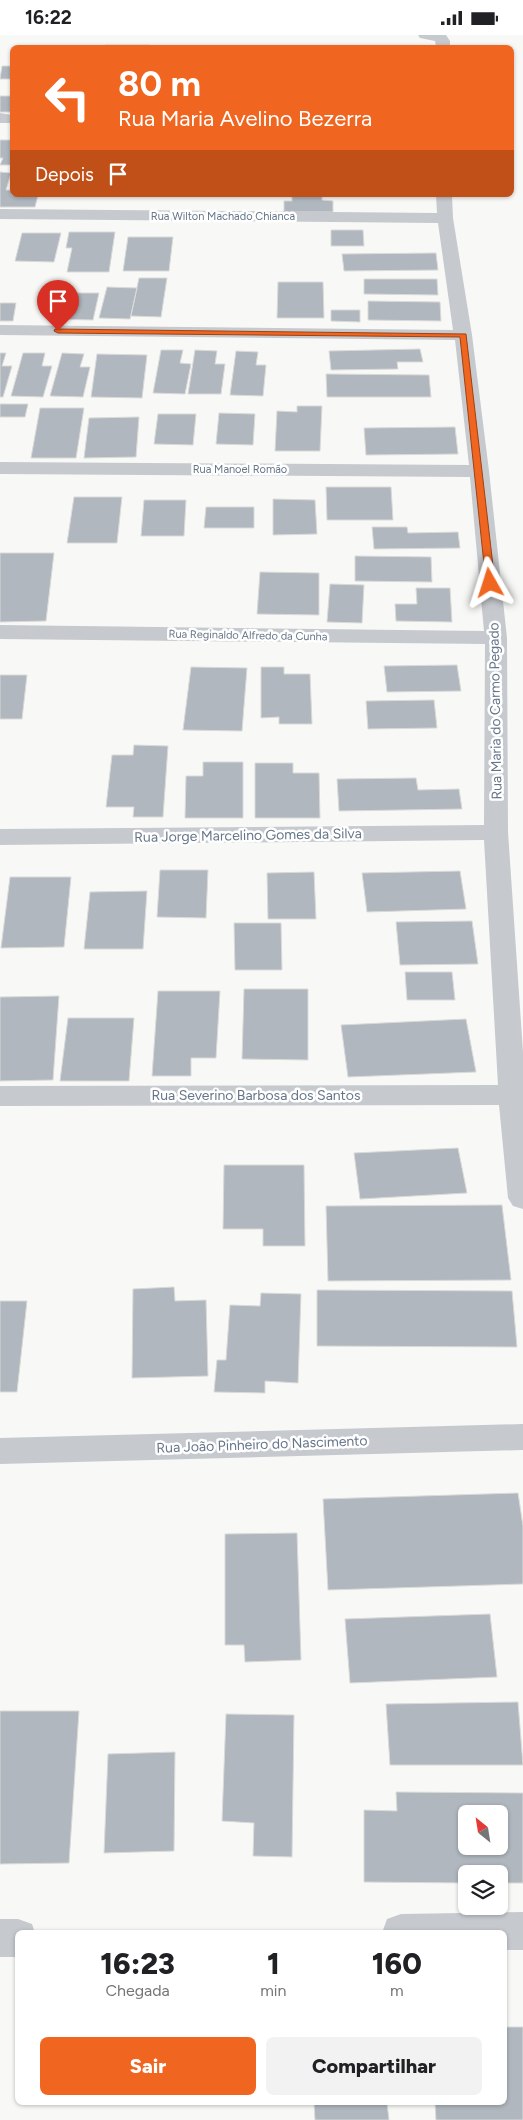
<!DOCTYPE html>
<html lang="pt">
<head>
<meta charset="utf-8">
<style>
	:root { --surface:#fff; --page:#f2f2f2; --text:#202124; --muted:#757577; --accent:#f0651f }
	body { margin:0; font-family:Figtree,sans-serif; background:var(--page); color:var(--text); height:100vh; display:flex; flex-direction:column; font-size:19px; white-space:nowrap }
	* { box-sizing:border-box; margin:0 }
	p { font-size:16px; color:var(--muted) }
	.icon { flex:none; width:28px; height:28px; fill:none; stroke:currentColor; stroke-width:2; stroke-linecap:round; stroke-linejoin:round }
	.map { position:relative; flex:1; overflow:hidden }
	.side { position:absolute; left:15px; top:1895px; width:492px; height:175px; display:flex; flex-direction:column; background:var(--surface); border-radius:8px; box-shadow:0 1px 4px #0004 }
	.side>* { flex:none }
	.top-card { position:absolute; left:10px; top:10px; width:504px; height:152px; border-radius:8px; box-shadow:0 1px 4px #0004; background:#f0651f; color:#fff; overflow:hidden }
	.needle { width:32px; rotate:330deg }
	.buttons { position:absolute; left:458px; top:1770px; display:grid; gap:10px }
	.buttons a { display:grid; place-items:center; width:50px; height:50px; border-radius:8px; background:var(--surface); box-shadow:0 1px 4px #0004; font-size:25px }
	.pin { position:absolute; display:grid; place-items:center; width:42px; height:42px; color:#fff; margin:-51px -21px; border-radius:50% 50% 50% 0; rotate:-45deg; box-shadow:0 0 5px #0007 }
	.pin .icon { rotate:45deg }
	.me { position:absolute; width:55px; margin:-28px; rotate:354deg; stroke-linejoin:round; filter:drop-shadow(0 0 4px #0008) }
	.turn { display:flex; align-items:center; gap:18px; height:105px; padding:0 25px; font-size:22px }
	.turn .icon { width:65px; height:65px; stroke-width:2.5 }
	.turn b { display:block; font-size:35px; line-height:42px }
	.then { display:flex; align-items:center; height:48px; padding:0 25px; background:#0003; gap:10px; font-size:19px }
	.eta { display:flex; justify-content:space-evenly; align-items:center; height:85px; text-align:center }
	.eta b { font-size:30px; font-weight:800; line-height:35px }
	.cta { display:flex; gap:10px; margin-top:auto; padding:10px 25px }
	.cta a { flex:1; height:58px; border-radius:8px; background:var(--accent); color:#fff; font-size:20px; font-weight:800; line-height:58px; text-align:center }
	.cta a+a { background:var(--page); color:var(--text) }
	.status { display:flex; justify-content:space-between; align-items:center; height:35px; padding:0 25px; background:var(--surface); direction:ltr }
	.status svg { height:14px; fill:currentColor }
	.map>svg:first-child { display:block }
</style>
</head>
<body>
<div class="status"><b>16:22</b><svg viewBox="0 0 49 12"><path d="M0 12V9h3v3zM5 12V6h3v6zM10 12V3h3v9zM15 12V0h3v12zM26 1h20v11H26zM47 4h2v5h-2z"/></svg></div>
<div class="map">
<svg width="523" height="2085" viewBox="0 0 523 2085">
	<rect width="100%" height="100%" fill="#f8f9f6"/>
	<path fill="#b0b7be" stroke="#dadad8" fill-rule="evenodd" d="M105,10H150L149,12H104Z
		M2,31H12V44H0Z
		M0,61H12V77H0Z
		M0,105H12V130H0L3,123H0Z
		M0,137L11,138L6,155H12V160H38L35,172H0Z
		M292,160H322V165L333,166V177H284V166H292Z
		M331,195H363L364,211H331Z
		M69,197H115L109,237H67L72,213H66Z
		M22,198H61L54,227L15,226Z
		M128,202H173L169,236H123Z
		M436,218L438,235L344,236L342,219Z
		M139,243H167L161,282L131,281Z
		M364,244H437L438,260L364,259Z
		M278,247H323L324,283H277Z
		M107,252L137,253L130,284L99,283Z
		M72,258H99L93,285L52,284L57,264L71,265Z
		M368,266L440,267L441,286L368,285Z
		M0,268H16L13,286H0Z
		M331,275H360V287L331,286Z
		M420,314L423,327H397L398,334L331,335L329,316Z
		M161,315H183L180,328L191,329L185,359L153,358Z
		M195,315L217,316L215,329H225L221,359H188Z
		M236,316L258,317L256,330H266L263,361L230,360Z
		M0,318H6L2,331H12L3,362H0Z
		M23,318H45L42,331H52L43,362L11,361Z
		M62,318L84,319L80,332H90L83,362L50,361Z
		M97,319L147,320L142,363L91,362Z
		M326,339L429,340L431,362H327Z
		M0,369H28L25,382H0Z
		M297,371H322L320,416H275L277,376L297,377Z
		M40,373H84L76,423H31Z
		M219,378L255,379L253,410L216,409Z
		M158,379H196L193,410L154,409Z
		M139,382L136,422L84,423L89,383Z
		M455,392L458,419L366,420L364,393Z
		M326,452H391L393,485H327Z
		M74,462H122L117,508H67Z
		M273,464L315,465L317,499L273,500Z
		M144,465H186L184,501H141Z
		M206,472H254V493H204Z
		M372,492H407L408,498L458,497L460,513L374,514Z
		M0,518H54L46,586L0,587Z
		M355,521L431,522L432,547L355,546Z
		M260,537L319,538V580L257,579Z
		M330,549L364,550L362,588L327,587Z
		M416,553H450L452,587L396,586L395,569H417Z
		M457,630L461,656L387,657L384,631Z
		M191,632L247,633L242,696L183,695Z
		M261,632H284V639H310L312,689H279V682L261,683Z
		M0,640H27L22,684H0Z
		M434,665L437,693L368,694L366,666Z
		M134,710L168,711L163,782H133L134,772H106L112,720H133Z
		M203,727H243V783H185L186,741H203Z
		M255,728H293V738H319L320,783H255Z
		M416,743L418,755L459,754L462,774L339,776L337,744Z
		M160,835H208L206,883L157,882Z
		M460,836L466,874L367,877L362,838Z
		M314,837L316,884H268L267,838Z
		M10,842H71L64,912L1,913Z
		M147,856L143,914H84L90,857Z
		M472,886L478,929L400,930L396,887Z
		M234,888H281L282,935H235Z
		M405,937H452L455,965H407Z
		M244,954H308V1025L242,1024Z
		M158,956H220L216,1023H191V1041H152Z
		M59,961L53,1045L0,1046V962Z
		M68,983H134L129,1046H60Z
		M466,984L476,1037L348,1042L341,990Z
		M458,1113L467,1158L360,1164L354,1118Z
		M224,1130H304L305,1211H263V1194H223Z
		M502,1170L511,1245L328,1246L326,1171Z
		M174,1252L175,1266L206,1265L208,1341L132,1343L133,1254Z
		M317,1255L512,1256L517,1312L317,1311Z
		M261,1258L301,1259L298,1348L265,1346V1358L214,1357L217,1325H226L230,1270L260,1271Z
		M0,1266H27L17,1357H0Z
		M518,1458L523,1491V1549L328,1555L323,1464Z
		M297,1498L301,1625L245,1627L244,1610H225V1499Z
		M490,1579L497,1642L350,1648L345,1584Z
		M518,1667L523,1730H390L386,1669Z
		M0,1676H79L69,1828L0,1829Z
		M226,1679L294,1680L292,1822L253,1821L254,1788L222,1786Z
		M175,1717L174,1816L104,1818L108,1719Z
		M396,1757L523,1758V1848H499V1839H466V1848L364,1847V1775L397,1776ZM466,1779H499V1811H466Z
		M505,1992H523V2085H436L435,2068H505Z
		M314,2068H387L389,2085H315Z"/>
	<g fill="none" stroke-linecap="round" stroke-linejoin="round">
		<path fill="#c6c9ce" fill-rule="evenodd" d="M418,0H446L450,6V12H436L435,6L420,3Z
			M0,78L12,80V88H0Z
			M436,160H452L453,183L472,300L489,436L507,603L508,797L523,1017V1174L513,1171L508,1163L499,1070L0,1071V1051L498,1050L484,805L0,810V794L484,790L485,609L0,604V590L484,596L470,442L0,439V427L469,430L455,305L0,300V290L453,295L438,188L0,184V174L437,178Z
			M523,1389V1415L0,1429V1403Z
			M523,1877V1915H505V1898H382L387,1884L401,1879Z
			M0,1884H18L32,1889L35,1898H18V1922H0Z"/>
	</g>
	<path fill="#f0651f" stroke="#9c4214" d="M55,294L466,299L495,548L490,550L486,548L460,302L58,298L54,296Z"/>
	<g text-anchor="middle" stroke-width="5" stroke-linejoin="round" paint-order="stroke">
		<g font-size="11" fill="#657689" stroke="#fff">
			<text x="223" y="185">Rua Wilton Machado Chianca</text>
			<text x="240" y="438">Rua Manoel Romão</text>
			<text transform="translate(248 600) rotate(1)" y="4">Rua Reginaldo Alfredo da Cunha</text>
		</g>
		<g font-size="14" fill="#657689" stroke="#fff">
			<text transform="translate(495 676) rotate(-91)" y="5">Rua Maria do Carmo Pegado</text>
			<text transform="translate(248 800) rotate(-1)" y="5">Rua Jorge Marcelino Gomes da Silva</text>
			<text x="256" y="1065">Rua Severino Barbosa dos Santos</text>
			<text transform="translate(262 1409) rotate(-2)" y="5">Rua João Pinheiro do Nascimento</text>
		</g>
	</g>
</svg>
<div class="buttons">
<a><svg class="needle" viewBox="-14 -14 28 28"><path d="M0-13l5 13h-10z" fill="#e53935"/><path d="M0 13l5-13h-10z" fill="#757577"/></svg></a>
<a><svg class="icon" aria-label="layers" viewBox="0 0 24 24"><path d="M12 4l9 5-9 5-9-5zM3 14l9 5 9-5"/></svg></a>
</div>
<div class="pin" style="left:58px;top:296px;background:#d93025"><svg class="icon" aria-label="arrive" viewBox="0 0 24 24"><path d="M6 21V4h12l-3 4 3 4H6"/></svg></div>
<svg class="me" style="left:490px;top:548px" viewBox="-20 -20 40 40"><path d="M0-17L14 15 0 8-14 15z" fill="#f0651f" stroke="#fff" stroke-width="4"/></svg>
<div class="top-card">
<div class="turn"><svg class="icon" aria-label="left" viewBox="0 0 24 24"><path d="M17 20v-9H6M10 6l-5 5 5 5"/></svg><div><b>80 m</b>Rua Maria Avelino Bezerra</div></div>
<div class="then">Depois<svg class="icon" aria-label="arrive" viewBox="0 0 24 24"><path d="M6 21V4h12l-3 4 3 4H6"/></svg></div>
</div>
<section class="side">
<div class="eta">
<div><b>16:23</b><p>Chegada</p></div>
<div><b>1</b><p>min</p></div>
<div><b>160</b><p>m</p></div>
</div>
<div class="cta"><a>Sair</a><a>Compartilhar</a></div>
</section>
</div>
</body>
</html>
